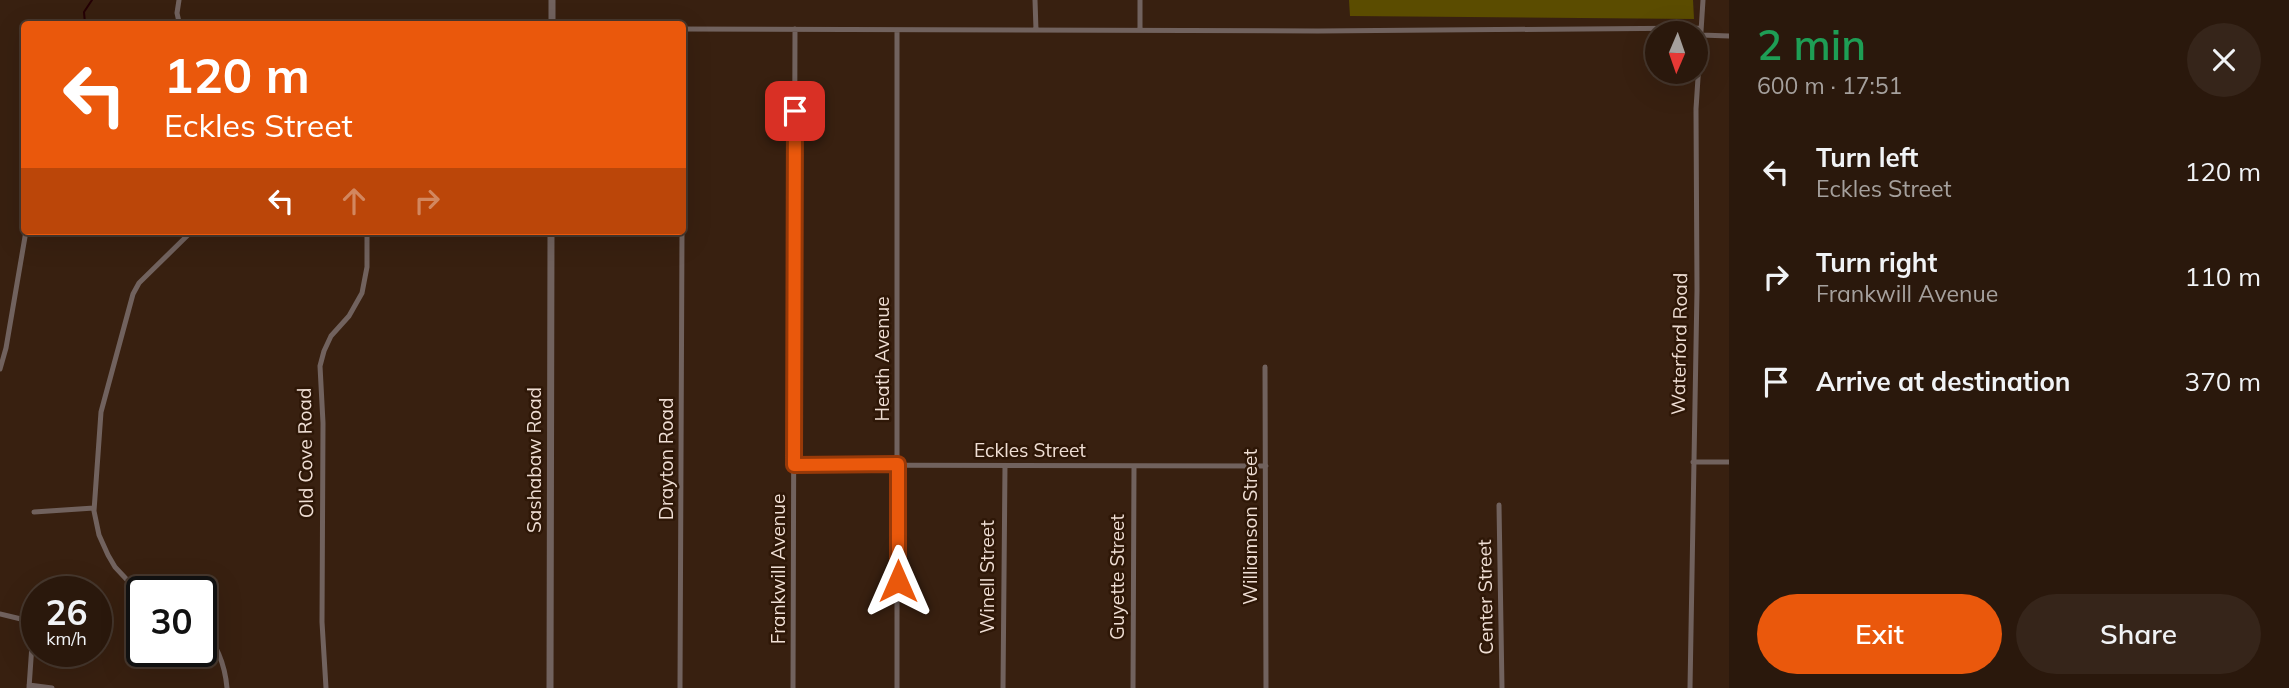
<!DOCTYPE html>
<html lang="en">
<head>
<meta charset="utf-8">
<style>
	:root { --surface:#2a180c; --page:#36251a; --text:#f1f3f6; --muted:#a5a09d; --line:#46372d; --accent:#ea580c }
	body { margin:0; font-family:Mulish,sans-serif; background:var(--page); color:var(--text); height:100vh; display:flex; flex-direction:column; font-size:26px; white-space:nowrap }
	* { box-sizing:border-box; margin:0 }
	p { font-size:23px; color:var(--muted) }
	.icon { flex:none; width:38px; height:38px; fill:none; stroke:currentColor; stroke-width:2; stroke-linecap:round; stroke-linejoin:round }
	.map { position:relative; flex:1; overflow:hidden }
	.panel { display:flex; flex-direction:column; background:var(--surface); width:560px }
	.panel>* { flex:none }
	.banner { position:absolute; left:21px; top:21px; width:665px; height:214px; border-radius:7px; box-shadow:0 7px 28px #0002,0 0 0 2px var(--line); background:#ea580c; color:#fff; overflow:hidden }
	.needle { width:46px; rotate:182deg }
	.buttons { position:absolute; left:1645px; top:21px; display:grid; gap:14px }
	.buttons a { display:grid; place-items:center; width:63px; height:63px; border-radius:50%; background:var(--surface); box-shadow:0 7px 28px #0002,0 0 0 2px var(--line); font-size:35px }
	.speed { position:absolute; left:21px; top:576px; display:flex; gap:14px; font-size:35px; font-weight:700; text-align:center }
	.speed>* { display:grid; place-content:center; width:91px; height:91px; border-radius:50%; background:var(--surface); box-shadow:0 7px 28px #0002,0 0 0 2px var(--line); line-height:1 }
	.speed small { font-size:18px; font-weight:400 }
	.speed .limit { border:4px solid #111; border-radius:10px; background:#fff; color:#111 }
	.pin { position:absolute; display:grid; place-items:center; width:60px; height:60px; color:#fff; margin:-30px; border-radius:14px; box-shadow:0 4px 10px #0006 }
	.me { position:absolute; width:77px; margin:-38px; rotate:0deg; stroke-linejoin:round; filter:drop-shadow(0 0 5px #0008) }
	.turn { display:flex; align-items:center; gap:24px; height:147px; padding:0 28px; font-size:32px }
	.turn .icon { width:91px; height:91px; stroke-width:2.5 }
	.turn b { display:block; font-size:49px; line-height:60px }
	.lanes { display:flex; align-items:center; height:66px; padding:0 28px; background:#0003; justify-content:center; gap:35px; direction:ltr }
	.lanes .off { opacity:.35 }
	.round { display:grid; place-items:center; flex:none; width:74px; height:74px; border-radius:37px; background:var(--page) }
	.summary { display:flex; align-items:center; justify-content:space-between; height:119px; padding:0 28px }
	h1 { font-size:42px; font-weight:600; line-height:52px; color:#1e9e55 }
	.button { display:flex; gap:14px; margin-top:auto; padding:14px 28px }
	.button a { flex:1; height:80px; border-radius:42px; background:var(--accent); color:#fff; font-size:28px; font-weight:600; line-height:80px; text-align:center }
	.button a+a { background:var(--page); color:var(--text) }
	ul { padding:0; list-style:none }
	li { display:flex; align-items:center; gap:21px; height:105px; padding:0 28px }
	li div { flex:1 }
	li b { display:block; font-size:26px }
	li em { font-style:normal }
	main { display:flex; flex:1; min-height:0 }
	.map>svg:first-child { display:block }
</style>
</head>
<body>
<main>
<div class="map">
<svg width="1729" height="688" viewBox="0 0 1729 688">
	<rect width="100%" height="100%" fill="#382010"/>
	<path fill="#5b4c00" d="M1349,0H1693L1694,19L1350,16Z"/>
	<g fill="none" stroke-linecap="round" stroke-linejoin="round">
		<path stroke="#250005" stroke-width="2" d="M85,24L84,12L92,0"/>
		<path stroke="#71625e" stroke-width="5" d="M179,0L177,13L179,22L188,24
			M1035,0L1036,30
			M682,29L1318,31L1701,28
			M897,30V688
			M1140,30V0
			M1701,35L1729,36
			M1265,367L1266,688
			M0,369L6,348L26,231
			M1693,462H1729
			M794,465L1266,466
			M1499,505L1502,688
			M34,512L94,508
			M142,592L130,583L115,567L108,555L99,535L94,511L101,412L133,294L139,283L192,231
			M0,614L21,619L33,630L29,688
			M201,627C217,644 225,665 227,688
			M29,685L52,688
			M326,688L322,622L323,423L320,366L324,351L331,336L349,316L362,293L367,267V231
			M680,688L682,231
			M793,688L795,29
			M1003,688L1005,466
			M1133,688L1134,466
			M1690,688L1697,290L1696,109L1703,0"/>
		<path stroke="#71625e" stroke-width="7" d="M552,24V0
			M550,688L551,231"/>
	</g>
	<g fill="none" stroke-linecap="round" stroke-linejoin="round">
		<defs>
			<path id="route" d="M795,111L794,465L898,464V581"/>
		</defs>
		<use href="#route" stroke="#983908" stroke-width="18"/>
		<use href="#route" stroke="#ea580c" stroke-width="12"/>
	</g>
	<g text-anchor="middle" stroke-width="5" stroke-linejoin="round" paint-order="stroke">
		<g font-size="19" fill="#efded4" stroke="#2e1707">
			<text transform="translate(1679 344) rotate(-89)" y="7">Waterford Road</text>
			<text transform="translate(882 359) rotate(-90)" y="7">Heath Avenue</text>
			<text x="1030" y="457">Eckles Street</text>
			<text transform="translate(305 453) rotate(-91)" y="7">Old Cove Road</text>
			<text transform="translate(666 459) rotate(-90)" y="7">Drayton Road</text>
			<text transform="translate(534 460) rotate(-90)" y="7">Sashabaw Road</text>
			<text transform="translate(1250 527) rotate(-90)" y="7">Williamson Street</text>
			<text transform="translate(778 569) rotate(-90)" y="7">Frankwill Avenue</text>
			<text transform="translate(987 577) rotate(-90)" y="7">Winell Street</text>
			<text transform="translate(1117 577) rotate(-90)" y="7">Guyette Street</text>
			<text transform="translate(1485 597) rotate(-91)" y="7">Center Street</text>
		</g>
	</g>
</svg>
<div class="buttons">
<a><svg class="needle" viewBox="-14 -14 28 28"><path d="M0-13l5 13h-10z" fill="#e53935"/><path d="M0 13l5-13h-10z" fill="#a5a09d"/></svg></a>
</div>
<div class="speed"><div>26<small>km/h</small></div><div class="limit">30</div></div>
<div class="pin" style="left:795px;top:111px;background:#d93025"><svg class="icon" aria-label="arrive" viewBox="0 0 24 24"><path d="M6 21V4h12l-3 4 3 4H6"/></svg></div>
<svg class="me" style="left:898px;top:581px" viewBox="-20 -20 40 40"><path d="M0-17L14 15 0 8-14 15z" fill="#ea580c" stroke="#fff" stroke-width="4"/></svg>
<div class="banner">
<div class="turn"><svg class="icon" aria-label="left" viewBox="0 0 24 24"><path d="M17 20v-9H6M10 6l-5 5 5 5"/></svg><div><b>120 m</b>Eckles Street</div></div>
<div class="lanes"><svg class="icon" aria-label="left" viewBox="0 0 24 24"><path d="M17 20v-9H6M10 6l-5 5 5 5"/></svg><svg class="icon off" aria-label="ahead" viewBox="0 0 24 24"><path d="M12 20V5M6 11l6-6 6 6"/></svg><svg class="icon off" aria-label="right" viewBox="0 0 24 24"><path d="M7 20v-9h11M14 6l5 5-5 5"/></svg></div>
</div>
</div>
<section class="panel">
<div class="summary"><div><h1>2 min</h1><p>600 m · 17:51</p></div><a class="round"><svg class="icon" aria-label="close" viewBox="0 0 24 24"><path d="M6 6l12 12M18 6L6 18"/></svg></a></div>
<ul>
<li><svg class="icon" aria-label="left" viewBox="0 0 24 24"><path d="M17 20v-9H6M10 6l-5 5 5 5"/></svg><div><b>Turn left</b><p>Eckles Street</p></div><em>120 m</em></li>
<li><svg class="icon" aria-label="right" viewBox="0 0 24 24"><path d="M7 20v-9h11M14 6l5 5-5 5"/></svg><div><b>Turn right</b><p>Frankwill Avenue</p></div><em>110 m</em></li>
<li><svg class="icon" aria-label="arrive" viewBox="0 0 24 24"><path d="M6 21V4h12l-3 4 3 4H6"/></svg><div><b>Arrive at destination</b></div><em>370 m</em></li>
</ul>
<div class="button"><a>Exit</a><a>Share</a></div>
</section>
</main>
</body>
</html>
